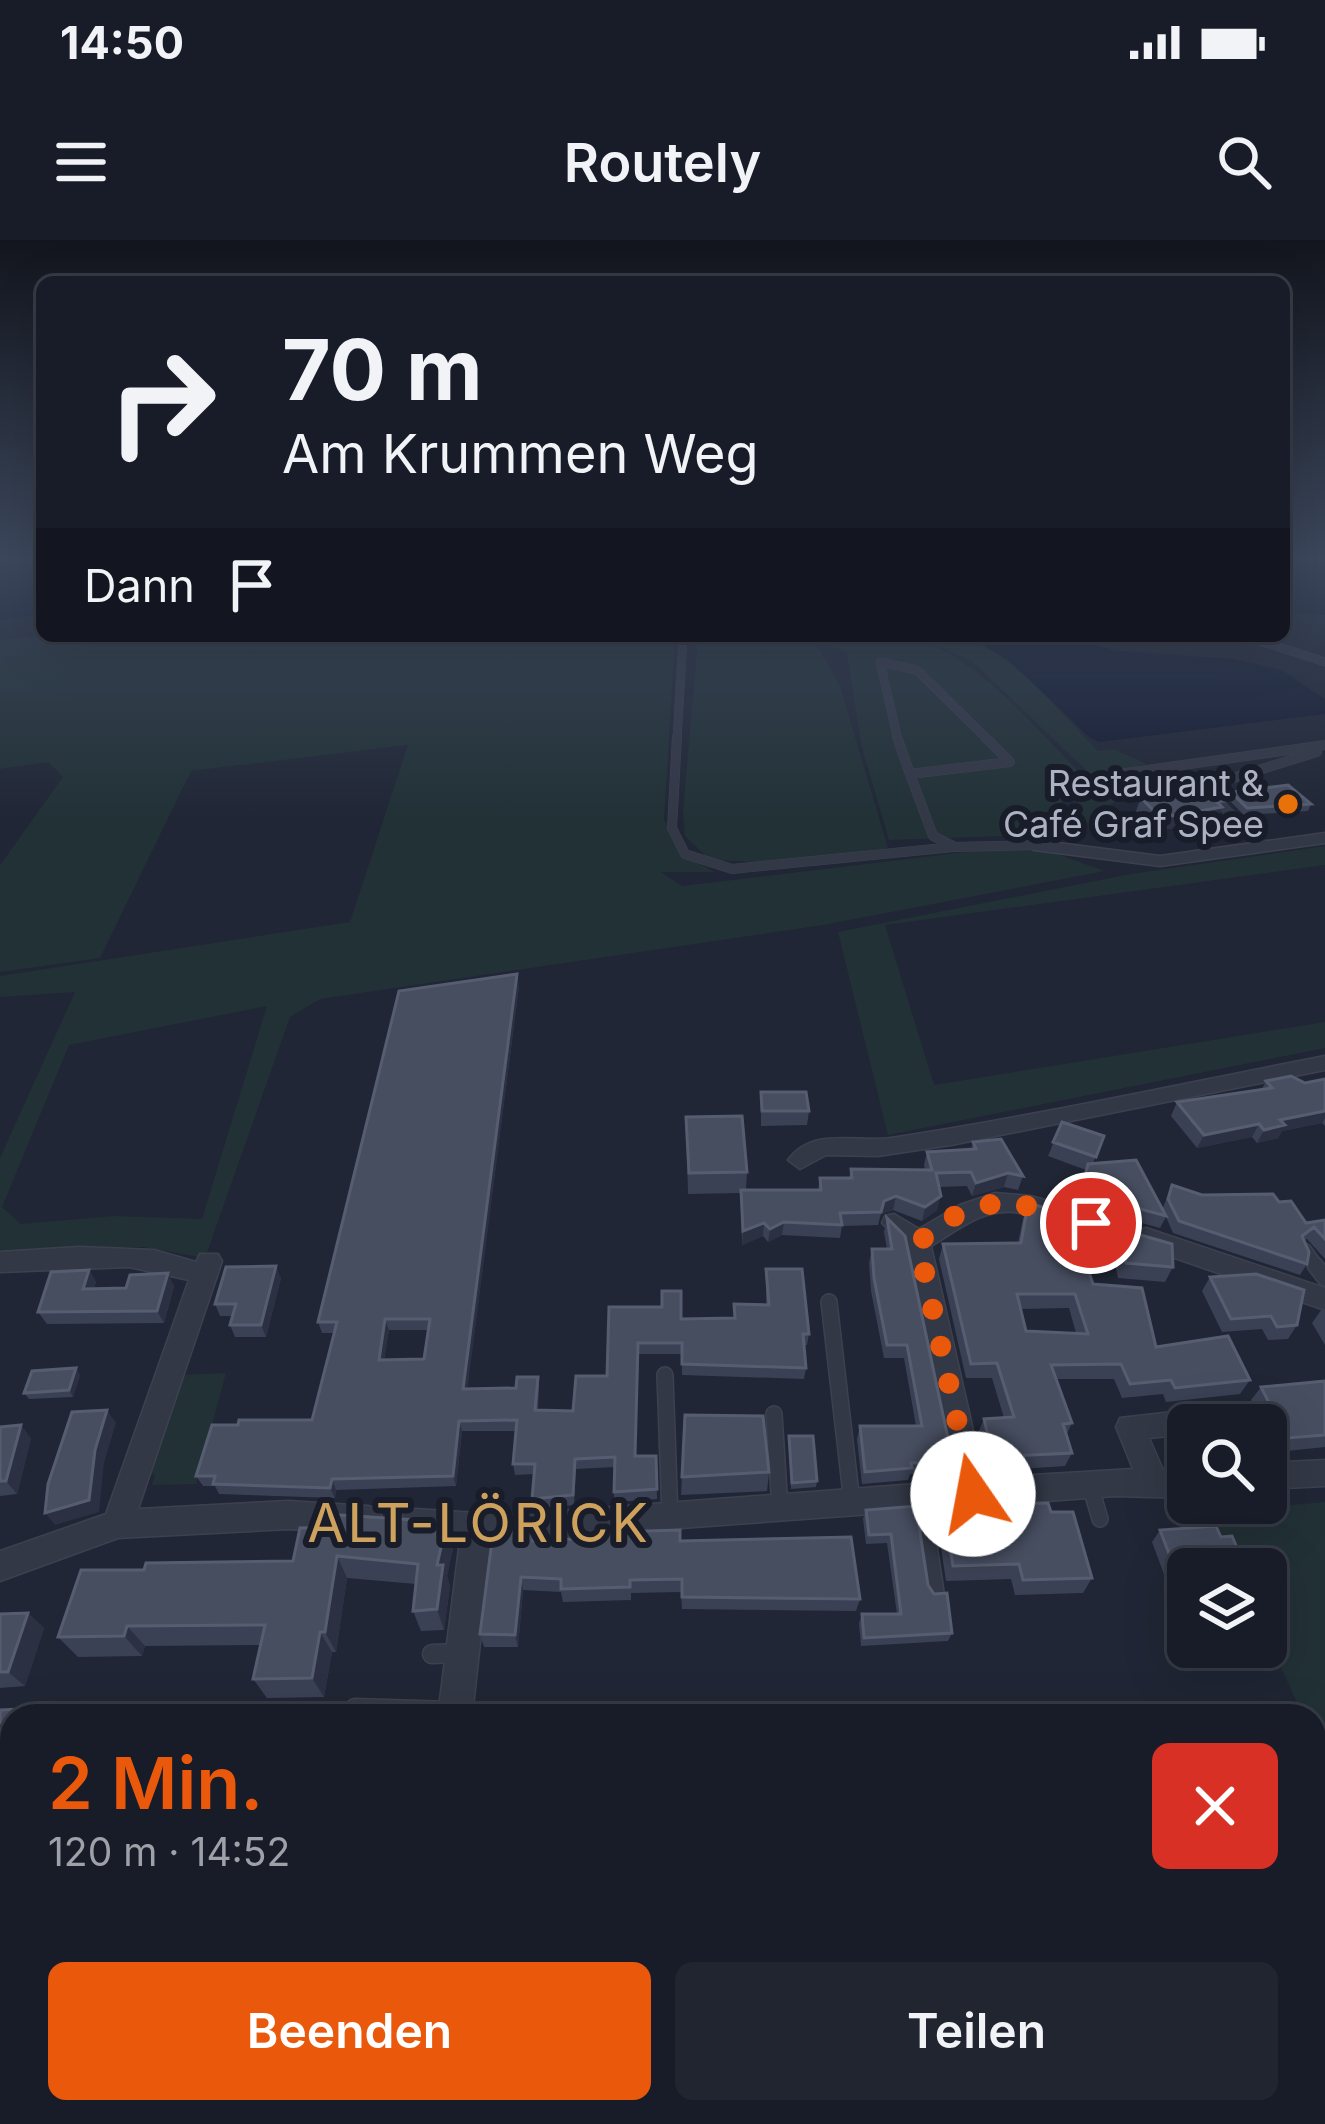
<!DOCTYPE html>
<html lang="de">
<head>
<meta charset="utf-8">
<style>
	:root { --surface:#181c28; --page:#212530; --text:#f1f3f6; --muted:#9fa1a8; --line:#363a45; --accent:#ea580c }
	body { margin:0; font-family:Inter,sans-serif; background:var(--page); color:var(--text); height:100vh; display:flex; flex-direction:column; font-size:45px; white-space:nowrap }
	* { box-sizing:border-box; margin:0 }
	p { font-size:39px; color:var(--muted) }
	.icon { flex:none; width:66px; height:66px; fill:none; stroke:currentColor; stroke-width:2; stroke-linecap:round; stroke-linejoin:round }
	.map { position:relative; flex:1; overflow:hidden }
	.sheet { position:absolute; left:0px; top:1464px; width:1326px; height:420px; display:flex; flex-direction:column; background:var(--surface); border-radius:36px 36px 0 0; box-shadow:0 12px 48px #0002,0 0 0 3px var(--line) }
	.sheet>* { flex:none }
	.guide { position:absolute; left:36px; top:36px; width:1254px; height:366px; border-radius:18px; box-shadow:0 12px 48px #0002,0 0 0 3px var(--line); background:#181c28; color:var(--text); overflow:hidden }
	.controls { position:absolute; left:1167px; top:1164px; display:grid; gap:24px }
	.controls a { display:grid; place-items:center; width:120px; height:120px; border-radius:18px; background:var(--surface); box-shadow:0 12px 48px #0002,0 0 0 3px var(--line); font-size:60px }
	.pin { position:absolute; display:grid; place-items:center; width:102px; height:102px; color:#fff; margin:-51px; border:6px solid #fff; border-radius:50%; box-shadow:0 3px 12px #0007 }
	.me { position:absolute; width:132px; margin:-66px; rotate:348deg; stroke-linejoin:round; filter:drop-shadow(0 0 9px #0008) }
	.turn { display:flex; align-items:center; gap:42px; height:252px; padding:0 48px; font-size:54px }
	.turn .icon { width:156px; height:156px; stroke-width:2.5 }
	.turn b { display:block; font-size:84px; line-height:102px }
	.then { display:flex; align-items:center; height:114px; padding:0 48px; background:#0003; gap:24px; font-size:45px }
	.round { display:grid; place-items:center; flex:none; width:126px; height:126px; border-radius:18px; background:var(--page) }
	.summary { display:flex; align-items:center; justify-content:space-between; height:204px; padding:0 48px }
	h1 { font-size:72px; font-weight:600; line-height:90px; color:var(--accent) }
	.cta { display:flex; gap:24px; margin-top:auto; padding:24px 48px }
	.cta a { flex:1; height:138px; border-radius:18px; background:var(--accent); color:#fff; font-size:48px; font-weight:600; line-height:138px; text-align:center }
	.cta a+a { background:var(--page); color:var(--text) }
	.status { display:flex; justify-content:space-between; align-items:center; height:84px; padding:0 60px; background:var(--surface); direction:ltr }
	.status svg { height:33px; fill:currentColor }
	header { display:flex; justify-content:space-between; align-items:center; height:156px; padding:0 48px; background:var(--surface); font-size:54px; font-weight:600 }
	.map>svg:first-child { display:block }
</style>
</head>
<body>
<div class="status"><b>14:50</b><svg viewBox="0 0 49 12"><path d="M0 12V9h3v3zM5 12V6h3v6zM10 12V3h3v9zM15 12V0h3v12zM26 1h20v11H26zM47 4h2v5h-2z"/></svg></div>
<header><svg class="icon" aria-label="menu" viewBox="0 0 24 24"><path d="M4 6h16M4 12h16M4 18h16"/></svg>Routely<svg class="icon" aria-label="search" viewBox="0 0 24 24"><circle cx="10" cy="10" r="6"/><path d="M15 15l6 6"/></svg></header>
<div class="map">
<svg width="1325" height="1884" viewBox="0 0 1325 1884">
	<rect width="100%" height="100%" fill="#202635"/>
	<path fill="#223136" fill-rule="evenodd" d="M42,396H675L664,579L680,614L715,632H661L682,646L991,609L1040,608L1105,631L823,685L320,759L290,777L205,1018L143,1007L0,1013V918L75,752L0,757V736L350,682L408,505L191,531L100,718L0,732V625L63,537L48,522L0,529V400ZM267,766L202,979L114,976L21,984L2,967L69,805Z
		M693,396H912C982,422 1027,479 1078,531L1079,540L1036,595L889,600L861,504L847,412L813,398L840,446L888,608L777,623L710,620L685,596L683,572L697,411Z
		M918,396C931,396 945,394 957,396C1007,405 1063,476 1098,511L1113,509L1147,524L1091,535L973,422Z
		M1151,530L1171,548L1121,557L1075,593L1079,556L1095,540Z
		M1325,606V625L885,685L934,845L1325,782V808L888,895L838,692L1131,634Z
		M226,1133L196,1244L152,1245L155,1235L146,1230L175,1135Z
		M1325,1262V1498L1314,1500V1476H1303L1266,1394V1329H1237L1212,1272Z"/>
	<path fill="#141c32" d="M0,317H42V375L0,380Z
		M1284,317H1325V375L1284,371Z
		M966,396H1068L1116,411L1233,419L1282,430L1325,459V474L1100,502L1090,498L1010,421Z"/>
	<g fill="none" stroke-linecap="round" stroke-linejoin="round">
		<defs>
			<path id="lane-far4" d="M1244,396L1325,422
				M677,500L683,396
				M898,500L880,422L917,430L988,500"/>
			<path id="lane-far3" d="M677,497L672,588L685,614L732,629L954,607L1034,605
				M897,497L910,534
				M910,534L933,596L953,606
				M910,534L1010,522L985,497
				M1090,538L1325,505
				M1264,606L1208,552L1220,542L1317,512"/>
			<path id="lane-far2" d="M1305,1010L1318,1028"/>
			<path id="lane-far1" d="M1315,1025L1325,1038
				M829,1062L852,1263
				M665,1135L670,1278
				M774,1174L780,1269
				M1090,1245L1100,1279
				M922,1259L936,1352"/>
			<path id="lane" d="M432,1414L460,1413
				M355,1468L450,1471"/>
			<path id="street" d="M1325,593V603L1160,626L1034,610L1025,605L1034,600L1160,616Z
				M1325,816V830L951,905L878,916L826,915L800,929L788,920C813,886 855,903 891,898C1036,876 1181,844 1325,816Z
				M995,953L1030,956L1064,965L1067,972L1064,979C1047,983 1031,974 1014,972C982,969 958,990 931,1006L984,1238L1133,1229L1116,1187L1120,1178L1234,1165L1244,1168L1252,1185H1188V1194L1149,1198L1163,1230H1188V1258L1115,1256L491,1302L472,1476H438L460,1300L404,1293L400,1283L404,1273L415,1269L508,1275L955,1241L906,1007L882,983L885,976L894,974L919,989L960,965Z
				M1146,988L1325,1048V1070L1137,1005L1133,998L1137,991Z
				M79,1007L154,1010L196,1022L200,1014H218L222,1021L138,1269L288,1261L368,1266L379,1270L383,1280L379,1290L368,1294L288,1289L118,1298L0,1341V1311L106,1274L189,1040L129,1027L0,1032V1012Z
				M1325,1220V1246L1266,1249V1223Z
				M390,1872H432L431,1884H389Z"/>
		</defs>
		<use href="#lane-far4" stroke="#3d414f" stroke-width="9"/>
		<use href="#lane-far3" stroke="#3d414f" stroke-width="10"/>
		<use href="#lane-far2" stroke="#3d414f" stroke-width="15"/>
		<use href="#lane-far1" stroke="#3d414f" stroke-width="18"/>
		<use href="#lane" stroke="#3d414f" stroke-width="21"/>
		<use href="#street" stroke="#3d414f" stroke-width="3"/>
		<use href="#lane-far4" stroke="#333846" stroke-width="8"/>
		<use href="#lane-far3" stroke="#333846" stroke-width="9"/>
		<use href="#lane-far2" stroke="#333846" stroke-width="12"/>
		<use href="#lane-far1" stroke="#333846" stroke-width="15"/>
		<use href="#lane" stroke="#333846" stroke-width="18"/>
		<use href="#street" fill="#333846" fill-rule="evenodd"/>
	</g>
	<path fill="#3b4154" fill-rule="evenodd" d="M1231,552L1311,564L1308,571L1244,575L1228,559Z
		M1141,558L1223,561L1217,580L1157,591L1136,571Z
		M519,746L467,1149L516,1148L538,1137L539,1147L538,1170L573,1171L607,1136L609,1067L681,1079L734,1078V1064L766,1065V1029L809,1094L807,1105H804L806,1128L804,1139L682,1135V1114H638L635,1216H656L657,1259L614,1262V1227L576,1229L574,1265L534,1269L532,1259L534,1234L515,1235L513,1224L516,1191H462L456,1246L336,1250L335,1258L219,1254L215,1246H203L196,1236L238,1185L312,1180L334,1093H322L318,1082ZM389,1090H428L424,1119L384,1120Z
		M1325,839V886L1322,883L1282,891L1278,898L1257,903L1252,897L1197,908L1171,876L1177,862L1262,849L1266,841L1305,843Z
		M761,852L809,871L807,885L761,886Z
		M686,877L747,932L746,950H818L820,938H849L851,929L925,930L924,925L927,912L971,909L973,902L1023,936L1018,950L1004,947L972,956L967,946L939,947L937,970L922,981L893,970L881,974L878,985L842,986L840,998L782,995L768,1002L763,996L742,1005L741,953L688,954Z
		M1062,882L1104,896L1093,923L1162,970L1172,945L1202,955L1279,962L1306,983L1325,980V1019L1307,999L1304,1000L1307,1024L1300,1035L1173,993L1166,977L1160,988L1076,965L1086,930L1048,916Z
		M1028,963L1173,1027L1165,1042L1118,1038L1115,1024L1085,1022L1093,1044L1156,1107L1250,1140L1240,1154L1166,1162L1163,1154L1122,1158L1114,1139H1056L1072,1183L1066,1195L1072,1213L1065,1226L987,1231L978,1193L984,1179L1004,1178L992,1138H966L939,1019L943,1004L1018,1003L1023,979ZM1069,1068L1076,1093L1026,1091L1021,1069Z
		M887,978L953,1222L949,1234H910L908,1240L862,1244L857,1199L860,1186H916L904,1118H884L871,1051L869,1023L872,1009H887L884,992Z
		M89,1030L96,1042L94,1049L174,1046L164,1083L47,1084L38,1072Z
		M1210,1037L1297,1085L1288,1099L1268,1100L1262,1089L1222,1092L1202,1051Z
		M281,1038L266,1097H235L230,1085L232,1076H220L215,1064Z
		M1322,1069H1325V1105L1312,1083Z
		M80,1135L73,1157L29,1159L24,1153Z
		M1325,1141V1207L1277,1212L1266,1190V1185H1263L1251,1160L1261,1147Z
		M685,1175L769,1232L767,1251L681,1255Z
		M0,1187L31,1198L17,1254L0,1256Z
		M789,1196L817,1241L816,1247L791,1249Z
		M943,1265L1051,1272L1092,1338L1083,1353L1015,1355L1011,1339L946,1341L937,1281Z
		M916,1266L928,1345L952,1393L948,1401L861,1406L859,1383L862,1374H897L887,1303L866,1304L863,1279L866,1270Z
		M447,1282L454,1304L447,1336L450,1346L444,1390L421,1391L413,1371L416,1344L347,1338L336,1412H332L324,1457L267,1458L253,1439L260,1405L145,1406L142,1416L78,1417L58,1397L144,1330L293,1321Z
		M1160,1290L1188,1329V1360L1174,1361L1152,1302Z
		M536,1301H680L860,1359L856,1371L682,1369L681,1352L631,1353V1360L563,1362L561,1352L523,1350L518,1407H484L480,1394Z
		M28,1373L44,1388L25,1446L0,1448V1374Z
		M12,1711V1784H0V1712Z
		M1325,1775V1824L1314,1796V1778Z
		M877,1872H962L964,1884H878Z
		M1011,1872H1093L1096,1884H1013Z
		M1136,1872H1314L1321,1884H1140Z"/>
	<path fill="#2b3143" d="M1222,567L1217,580L1157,591L1161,578Z
		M517,734L519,746L466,1160L463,1149Z
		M1325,871V878L1322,883L1282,891L1278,898L1257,903L1264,890L1280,880Z
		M1259,884L1252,897L1197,908L1204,895Z
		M1008,933L1004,947L972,956L976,943Z
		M896,956L893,970L881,974L884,961Z
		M941,956L937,970L922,981L925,967Z
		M784,982L782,995L768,1002L770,989Z
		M764,983L763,996L742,1005L743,991Z
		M276,1026L281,1038L266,1097L261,1085Z
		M89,1030L96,1042L91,1062L83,1049Z
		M168,1033L174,1046L164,1083L157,1071Z
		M385,1079L389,1090L382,1131L379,1120Z
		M76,1128L80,1135L73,1157L69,1150Z
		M107,1170L116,1183L104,1223L99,1272L55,1285L45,1273L95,1210Z
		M459,1181L462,1191L456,1246L453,1236Z
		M21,1185L31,1198L17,1254L6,1241Z
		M332,1239L336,1250L335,1258L330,1248Z
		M447,1282L454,1304L447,1336L450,1346L444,1390L437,1369V1325Z
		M337,1316L347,1338L336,1412L325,1392Z
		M521,1337L523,1350L518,1407L515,1395Z
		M28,1373L44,1388L25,1446L8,1432Z
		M127,1386L145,1406L142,1416L124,1396Z
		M320,1392L332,1412L324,1457L312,1438Z
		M12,1492V1538L10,1544L0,1537V1533Z
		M100,1872H114L111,1884H97Z"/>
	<path fill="#474e60" stroke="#575d70" stroke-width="3" fill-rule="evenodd" d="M1288,545L1311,564L1247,568L1231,552Z
		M1210,549L1223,561H1216L1222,567L1161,578L1141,558L1199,550L1208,554Z
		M517,734L463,1149L516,1148L517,1137H538L535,1170L573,1171L576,1136H607L609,1067H662V1051H681V1079L735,1078L734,1064L769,1065L766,1029H802L809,1094H803L806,1128L682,1124V1103H638L635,1216H656L657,1249L614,1252L615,1217L575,1219L573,1255L532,1259L535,1224H513L517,1180L459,1181L453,1236L332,1239L330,1248L213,1244L215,1236H196L212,1185H238L239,1180H312L337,1082H318L399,751ZM385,1079H430L424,1119L379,1120Z
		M1291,836L1305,843L1325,839V871L1280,880L1285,885L1264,890L1259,884L1204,895L1177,862L1272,848L1266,841Z
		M761,852H806L809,871H762Z
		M742,876L747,932L689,933L686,877Z
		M1062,882L1104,896L1096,917L1053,902Z
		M1001,899L1023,936L1008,933L976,943L971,932L936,933L941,956L925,967L896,956L884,961L881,972L840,973L842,985L784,982L770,989L764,983L743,991L741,950H821L820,938H852L851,929L932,930L927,912L976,909L973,902Z
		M1136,920L1166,976L1081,953L1088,924Z
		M1172,945L1202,955L1273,954L1279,962L1291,961L1306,983L1325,980V999L1314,987L1302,996L1309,1012L1307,1024L1179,981L1168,959Z
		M1028,963L1172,1004L1173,1027L1126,1023L1122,1009L1080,1006L1093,1044L1142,1048L1156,1107L1228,1096L1250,1140L1175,1148L1171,1140L1130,1144L1121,1124L1051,1125L1072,1183L1063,1184L1072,1213L993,1217L984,1179L1014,1177L997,1123L971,1124L943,1004L1021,1003ZM1017,1054H1075L1088,1094L1026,1091Z
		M887,978L905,996L953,1222L911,1223L912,1228L865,1232L860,1186H922L907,1105H887L874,1038L872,1009H892Z
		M276,1026L261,1085H230L236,1064H215L226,1027Z
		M89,1030L83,1049L126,1048L130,1035L168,1033L157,1071L38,1072L51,1032Z
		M1256,1034L1304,1050L1297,1085L1277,1087L1271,1076L1231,1079L1210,1037Z
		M76,1128L69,1150L24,1153L32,1131Z
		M1325,1141V1195L1287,1198L1261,1147Z
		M107,1170L95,1210L89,1260L45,1273L48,1244L72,1172Z
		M685,1175L763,1176L769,1232L682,1237Z
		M21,1185L6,1241H0V1187Z
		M789,1196H813L817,1241L792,1243Z
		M1048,1263L1051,1272H1073L1092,1338L1023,1340L1019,1324L953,1326L943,1265Z
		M916,1266L928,1345L934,1354L947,1353L952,1393L864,1398L862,1374H901L891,1294L869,1295L866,1270Z
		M339,1275L447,1282L437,1325H443L437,1369L413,1371L418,1324L337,1316L325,1392H320L312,1438L253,1439L265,1385L127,1386L124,1396L58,1397L81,1330H144L146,1323L293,1321L300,1288L338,1287Z
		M1216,1286L1221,1297L1232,1296L1246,1329H1188V1349L1183,1350L1160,1290Z
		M680,1290V1301L851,1297L860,1359L682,1357V1339L630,1340V1347L561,1349V1339L521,1337L515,1395L480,1394L493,1293L534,1292L533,1301L575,1299V1293Z
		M28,1373L8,1432H0V1374Z
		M19,1469L17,1476H12V1492L0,1533V1470Z
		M340,1472L393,1474V1476H339Z
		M12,1711V1779L0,1778V1712Z
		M12,1852V1872H100L97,1884H3Z
		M1314,1865L1321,1884H1152L1148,1872H1314Z
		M289,1872H365L364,1879H336L335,1884H287Z
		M882,1872H962L964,1884H883Z
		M1020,1872H1093L1096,1884H1022Z"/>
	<linearGradient id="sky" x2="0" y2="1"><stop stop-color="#12151d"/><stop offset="0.55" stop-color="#3c475c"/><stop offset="1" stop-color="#3c475c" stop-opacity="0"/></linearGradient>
	<rect width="1325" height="580" fill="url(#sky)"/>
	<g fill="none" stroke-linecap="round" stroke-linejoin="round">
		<path stroke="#ea580c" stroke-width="21" stroke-dasharray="0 37.8" d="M973,1254L918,1002L956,975L1005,960L1091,983"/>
	</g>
	<circle fill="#e8710a" stroke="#191d2a" stroke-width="4.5" cx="1288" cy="564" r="12"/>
	<g text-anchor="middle" stroke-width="12" stroke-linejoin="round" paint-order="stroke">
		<g font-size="36" fill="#adb2c3" stroke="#191d2a" text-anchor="end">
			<text x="1264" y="556">Restaurant &amp;<tspan x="1264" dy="41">Café Graf Spee</tspan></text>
		</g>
		<g font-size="54" letter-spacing="3" fill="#cea15d" stroke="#191d2a">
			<text x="479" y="1302">ALT-LÖRICK</text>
		</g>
	</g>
</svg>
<div class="controls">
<a><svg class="icon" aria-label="search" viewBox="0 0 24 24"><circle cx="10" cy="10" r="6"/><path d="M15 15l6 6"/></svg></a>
<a><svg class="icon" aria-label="layers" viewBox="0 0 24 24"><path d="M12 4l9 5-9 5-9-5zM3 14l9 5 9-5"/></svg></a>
</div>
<div class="pin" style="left:1091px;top:983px;background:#d93025"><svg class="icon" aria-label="arrive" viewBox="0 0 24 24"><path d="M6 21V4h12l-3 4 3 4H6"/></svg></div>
<svg class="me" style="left:973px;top:1254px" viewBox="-20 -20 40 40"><circle r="19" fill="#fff"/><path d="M0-13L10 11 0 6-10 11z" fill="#ea580c"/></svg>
<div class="guide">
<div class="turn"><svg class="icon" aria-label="right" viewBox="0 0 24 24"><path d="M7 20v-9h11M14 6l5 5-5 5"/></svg><div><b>70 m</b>Am Krummen Weg</div></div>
<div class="then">Dann<svg class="icon" aria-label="arrive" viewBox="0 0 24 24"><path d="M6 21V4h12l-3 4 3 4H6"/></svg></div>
</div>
<section class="sheet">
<div class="summary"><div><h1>2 Min.</h1><p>120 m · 14:52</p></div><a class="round" style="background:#d93025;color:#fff"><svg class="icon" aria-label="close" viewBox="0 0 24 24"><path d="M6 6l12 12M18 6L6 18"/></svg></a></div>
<div class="cta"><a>Beenden</a><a>Teilen</a></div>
</section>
</div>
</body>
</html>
